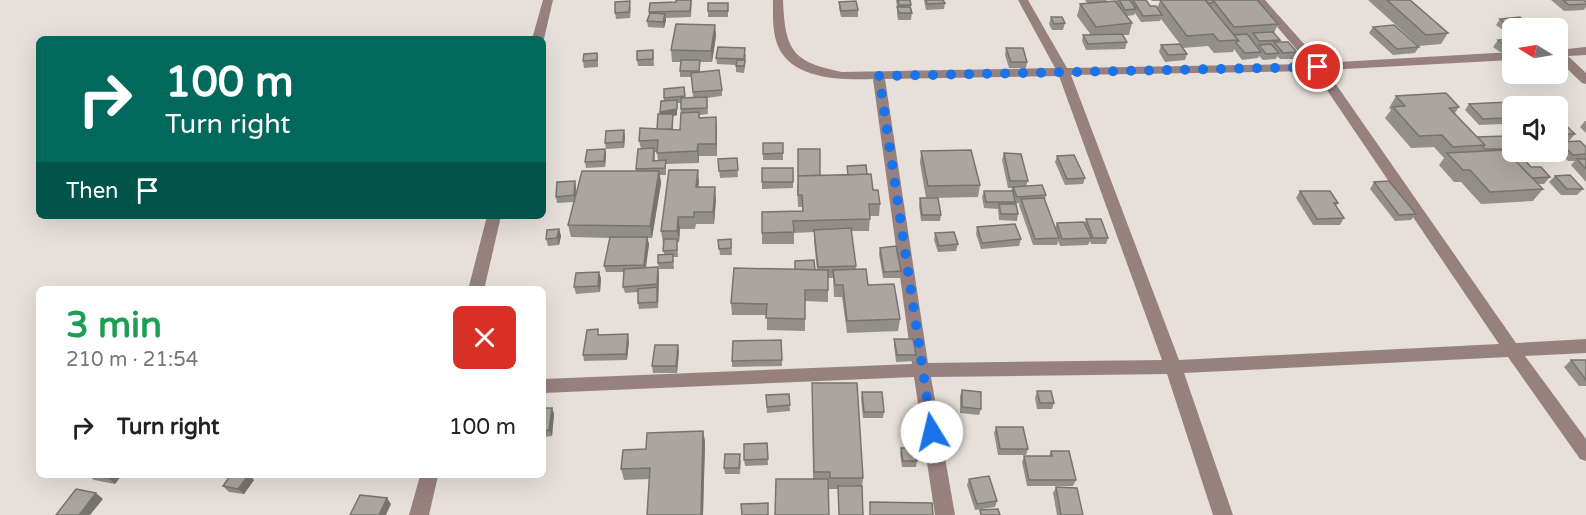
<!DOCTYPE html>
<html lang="en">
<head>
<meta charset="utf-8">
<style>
	:root { --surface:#fff; --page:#f2f2f2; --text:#222; --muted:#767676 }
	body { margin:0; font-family:"Varela Round",sans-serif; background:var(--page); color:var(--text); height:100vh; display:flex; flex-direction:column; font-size:22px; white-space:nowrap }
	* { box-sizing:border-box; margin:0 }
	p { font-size:20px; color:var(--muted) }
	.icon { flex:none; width:33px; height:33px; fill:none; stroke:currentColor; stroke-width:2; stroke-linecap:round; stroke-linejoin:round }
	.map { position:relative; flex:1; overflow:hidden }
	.drawer { position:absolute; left:36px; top:286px; width:510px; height:192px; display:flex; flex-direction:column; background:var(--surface); border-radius:9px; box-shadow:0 6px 24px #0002 }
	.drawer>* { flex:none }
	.hud { position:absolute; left:36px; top:36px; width:510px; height:183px; border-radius:9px; box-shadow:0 6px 24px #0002; background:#00695c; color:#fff; overflow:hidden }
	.needle { width:39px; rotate:281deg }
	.tools { position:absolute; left:1502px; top:18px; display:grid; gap:12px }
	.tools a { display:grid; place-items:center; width:66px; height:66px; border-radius:9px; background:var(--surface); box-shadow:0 6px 24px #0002; font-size:30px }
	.pin { position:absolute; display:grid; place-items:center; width:51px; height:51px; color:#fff; margin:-26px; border:3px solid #fff; border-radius:50%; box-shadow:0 2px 6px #0007 }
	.me { position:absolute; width:66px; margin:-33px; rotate:351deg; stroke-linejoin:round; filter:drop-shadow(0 0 4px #0008) }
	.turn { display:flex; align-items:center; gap:21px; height:126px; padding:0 30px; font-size:27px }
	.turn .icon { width:78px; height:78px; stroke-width:2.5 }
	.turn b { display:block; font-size:42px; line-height:51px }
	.then { display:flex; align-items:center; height:57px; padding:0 30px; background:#0003; gap:12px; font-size:22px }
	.round { display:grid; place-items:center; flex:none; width:63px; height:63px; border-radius:9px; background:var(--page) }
	.head { display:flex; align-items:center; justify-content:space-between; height:102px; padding:0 30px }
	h1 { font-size:36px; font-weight:800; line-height:45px; color:#1e9e55 }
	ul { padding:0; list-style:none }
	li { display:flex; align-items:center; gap:18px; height:78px; padding:0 30px }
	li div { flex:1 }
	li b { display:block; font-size:22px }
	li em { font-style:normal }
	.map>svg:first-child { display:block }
</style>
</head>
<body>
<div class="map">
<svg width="1586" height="515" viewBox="0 0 1586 515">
	<rect width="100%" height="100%" fill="#e7e0da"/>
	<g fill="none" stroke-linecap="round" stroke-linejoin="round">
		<path fill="#97817f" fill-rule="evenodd" d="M543,0H553L544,39H532Z
			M773,0H783C785,50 792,62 842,72L1055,68L1018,0H1028L1067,68L1309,64L1254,0H1265L1321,63L1512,52V60L1326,70L1516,343L1586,339V353L1525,356L1586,439V461L1580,459L1508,357L1184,373L1233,515H1213L1167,374L931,377L955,515H935L914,377L543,393V379L912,364L873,79C842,80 792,80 778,46C772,32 773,15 773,0ZM1314,71L1499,344L1179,360L1071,75ZM1059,76L1162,360L928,363L885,79Z
			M1586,47V55L1568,56L1586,73V84L1582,83L1557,59V50Z
			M487,216H501L484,290H468Z
			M420,476H438L429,515H409Z"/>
	</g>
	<path fill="#928f89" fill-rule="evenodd" d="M676,0H692L691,17L666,18V20L664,28L648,27L647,21L649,15V12L676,2Z
		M896,0H910L912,13L911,20H898L897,13V7Z
		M924,0H943L945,3L944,9L926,10Z
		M1085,0H1107L1106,2H1116V0H1146L1150,6L1157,8L1160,1H1152L1151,0H1257L1278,24L1274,33L1280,40L1279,42L1297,52L1294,59H1280L1277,56L1276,59L1263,60L1259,56L1258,58L1242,60L1234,49L1233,52L1214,53L1208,46L1183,48L1187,54L1185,60L1165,62L1159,52L1161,45L1180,44L1161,19L1160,21L1141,22L1135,13L1134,15L1127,16L1132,23L1129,35H1123L1127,42L1125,49L1086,50L1082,41L1083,35H1091L1077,16L1080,4H1088Z
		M1368,0H1410L1448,33L1441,44L1419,46Z
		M1551,0H1584L1586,2V7L1584,10L1564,11Z
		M839,2L858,10V17H841L839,8Z
		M728,3V17H708V11Z
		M631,7L630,18L616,19L615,13Z
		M1051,17L1065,23L1063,30H1052L1049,24Z
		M1500,19L1531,25L1528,28H1512V33H1507L1496,25Z
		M715,25L716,36L712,62H700V72L722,90V96L707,98L708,114L700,115V117H716L717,156H699V163L666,164V175H660L661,183L652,238H647L649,244L646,268L659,274L658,308L639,309L638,303V292L625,293L623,287L624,272H606L604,266L610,238L571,237L568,225L574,202L557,203L556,197L576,187V195L636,171L641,149L639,141L657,129L660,114V112L664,100V89L684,87L685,98H693L692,77H680V71L681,62H672L671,50ZM677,103H681L680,130L673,129V116L677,115ZM655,152H657L658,161H655Z
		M1373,27L1419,47L1415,53L1393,55L1369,33Z
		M1512,39V52H1500L1493,47L1498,40Z
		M1006,48L1027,62L1026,68H1009L1005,55Z
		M653,50L654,66H638L637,60Z
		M597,53L598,59V67L584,68L583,61Z
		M746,54L745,67L744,73L736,72V65L717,64L716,58Z
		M1396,96L1459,107L1455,113L1477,137L1512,141V152H1517L1514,155L1531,167L1550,177L1544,184H1538L1543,189L1533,201L1481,204L1461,182H1454L1439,165L1444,158L1434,147L1411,148L1385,118L1391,110L1389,108Z
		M1469,104L1512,106V129L1507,130L1502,124L1479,125L1465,110Z
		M1557,117L1575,134L1569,141H1557Z
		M1585,121H1586V133L1580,127Z
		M625,137L624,148L606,149L605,143Z
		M1560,142L1586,154V182L1571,165L1575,161H1568L1557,150V146Z
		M763,143H783V160H763Z
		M605,149L606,155L605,167L586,168L585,162Z
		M921,151L980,185L978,197L932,198L941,215L940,221H921L919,205L920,198H926L920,163Z
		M1004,153L1028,181L1026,186L1046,195L1045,200L1055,228L1057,223L1085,224L1086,219L1108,238L1106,244H1091L1090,241L1088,245L1060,246L1058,241L1057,245H1033L1019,205L1020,203L1015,204L1018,214L1017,221L999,220L998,209L984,208L982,197L984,191H1011L1012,188H1008L1002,160Z
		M1057,156L1085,178L1083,184L1065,185L1055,162Z
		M737,158L738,177L720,178L718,159Z
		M847,166L867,174L873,190L880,204L879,216H870L869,231H851L856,269L868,285L900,319L898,331L847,333L842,297H834L833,278H828V302L805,301V331L767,330V315H732L731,303L817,270L814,242V232L794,233V244H762V212L802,211V207H798L797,186L820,175H847Z
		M793,168V188L762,189V182Z
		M1555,176L1583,189L1577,195H1561L1549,182Z
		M699,182L698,187L716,199L714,224H696L695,229H680L679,242H677L678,257H673L674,269H659L658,263L664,254L663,243L661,231Z
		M1374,182L1416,214L1411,220L1395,221L1370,189Z
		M1300,191L1338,203L1336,206L1344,218L1340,225H1313L1296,198Z
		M977,227L1021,239L1019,246L981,249L976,234Z
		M559,229L561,236L559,245L548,246L546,239Z
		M935,233L958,244L956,251L938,252L934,240Z
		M731,239L732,255H720L718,240Z
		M880,248L901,271L900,278H883L879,254Z
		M601,278L600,292L576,294L574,287Z
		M600,335L629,341L627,360L584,361L583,355Z
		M894,339L916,355L915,361L896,362L894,345Z
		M781,340L782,366L732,367V361Z
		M679,351L677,373H653L652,366Z
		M1571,360H1586V386H1579L1564,367Z
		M812,383L863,478L862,487L863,515H839L838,489H829V483L813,479Z
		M962,390L981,409L979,415L960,413V396Z
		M1037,391L1054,403L1052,409H1037L1035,398Z
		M862,392L884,412L883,418H863L861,398Z
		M789,394L790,411L767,413L766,395Z
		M543,408H552L554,414L552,436L543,437Z
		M996,427L1028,449L1026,455H998L994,433Z
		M703,431L705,442L703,515H647L649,479L624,480L621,469Z
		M767,443L768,465L745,466L744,460Z
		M901,448L917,461L916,467H902L900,454Z
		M1051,451L1076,480L1073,486H1027L1022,462L1024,456H1049Z
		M741,460L740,474H725L724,468Z
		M89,476H121L115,484L94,480Z
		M230,476H250L254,480L244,494L229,492L223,486Z
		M969,479L997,501L995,507L975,510L967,485Z
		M1056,487L1083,515H1057L1053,493Z"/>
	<path fill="#77746f" d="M665,14L666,20L664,28L663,22Z
		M715,25L716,36L712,62L711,51Z
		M677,100V115L673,116V138L661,118L660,112Z
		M716,117L717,129V156L716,144Z
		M624,130L625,137L624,148L623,142Z
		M698,144L699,156V163L697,151Z
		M605,149L606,155L605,167L604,161Z
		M698,170L699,182L697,199L696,187Z
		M659,171L661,183L652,238L650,226Z
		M575,181L576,187L575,202L574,195Z
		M715,187L716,199L714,224L713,212Z
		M678,217L680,229L679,242L677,231Z
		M559,229L561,236L559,245L557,238Z
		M647,237L649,244L645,272L644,265Z
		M658,267L659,274L658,308L657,284Z
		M599,272L601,278L600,292L598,286Z
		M628,334L629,341L627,360L626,354Z
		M678,345L679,351L677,373L676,366Z
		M552,408L554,414L552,436L549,430Z
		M703,431L705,442L703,515H701Z
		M110,476H121L115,484L108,478Z
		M248,476H250L254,480L244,494L238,489Z
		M96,493L103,499L90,515H79Z
		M387,498L391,504L386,515H379Z"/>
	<path fill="#aaa69f" stroke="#77746f" stroke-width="1.5" d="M676,0H691L690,11L649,12L650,3L676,2Z
		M898,0H910L911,5H899Z
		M926,0H943L945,3L927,4Z
		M1119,0H1130L1136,9L1125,10Z
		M1133,0H1146L1150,6H1156L1162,15L1143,16Z
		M1160,0H1205L1238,40L1219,41L1213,34L1187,36Z
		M1205,0H1216H1213L1212,3H1208Z
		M1213,0H1257L1278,24L1234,27Z
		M1387,0H1410L1448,33L1426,35Z
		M1563,0H1584L1586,2V4L1569,5Z
		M630,1L629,12L615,13V2Z
		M856,1L858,10L841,11L839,2Z
		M1115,1L1132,23L1096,27L1080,4Z
		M708,3H728V11H708Z
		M897,7H910L912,13H899Z
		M650,13L665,14L663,22L647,21Z
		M1051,17H1062L1065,23L1054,24Z
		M1520,17L1531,25L1511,27L1500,19Z
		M676,24L715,25L711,51L671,50Z
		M1394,25L1419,47L1397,49L1373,27Z
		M1273,32L1280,40L1259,41L1253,33Z
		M1122,34L1127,42L1088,44L1083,35Z
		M1247,34L1261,52L1245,53L1236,43L1237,41H1239L1234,35Z
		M1512,39V46H1505L1498,40Z
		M1274,42H1288L1297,52L1283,53Z
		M1180,44L1187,54L1168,55L1161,45Z
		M1271,44L1279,53L1266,54L1259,45Z
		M718,47L745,48L744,59L716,58Z
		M1006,48H1023L1027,62H1011Z
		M653,50V59L637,60V51Z
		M597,53V60L583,61L584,54Z
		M681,60H700L699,71H680Z
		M737,60H745L744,66H736Z
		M719,70L722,90L693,92L691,73Z
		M684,87L685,96L664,98V89Z
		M1446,93L1459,107L1449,108L1485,145L1453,147L1442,135L1419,136L1393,107L1405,106L1396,96Z
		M707,97V108L681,109V98Z
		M677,100V109L660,112L661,101Z
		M1509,102L1513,106H1512V123L1507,118L1483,119L1469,104Z
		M699,112V118L716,117V144H698L697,151L657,153L658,140L639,141L640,128L680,130L681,113Z
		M658,114H673L672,129H657Z
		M1557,117L1575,134H1557Z
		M624,130L623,142L605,143L606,131Z
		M1508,136L1512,141V149H1485L1483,147L1485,145L1477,137Z
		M1580,141L1586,147V154L1573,155L1560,142Z
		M763,143H783V153L763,154Z
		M654,148L653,161L666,160L665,168L636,169L638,149Z
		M605,149L604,161L585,162L587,150Z
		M798,149H820V175L798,176Z
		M971,150L980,185L928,186L921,151Z
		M1505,150L1543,189L1490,192L1470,170H1463L1447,153Z
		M1004,153L1021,154L1028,181H1010Z
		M1074,155L1085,178L1067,179L1057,156Z
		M1510,155H1520L1531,167H1541L1550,177L1532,178Z
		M737,158L738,170L719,171L718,159Z
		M1577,159H1586V169Z
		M866,165L867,174L848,175L847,166Z
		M762,168H793V182H762Z
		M669,170H698L696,187H715L713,212H694V217H678L677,231H661Z
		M582,171H659L650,226L568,225Z
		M871,174L873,190H878L880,204H869L870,219L793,221L794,232L762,233V212L803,211L802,195H798V176Z
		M1570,175L1583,189H1567L1555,176Z
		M575,181L574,195L556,197L557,182Z
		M1389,181L1416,214L1399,215L1374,182Z
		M1042,185L1046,195L1017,197L1013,187Z
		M984,191H1013L1015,202H986Z
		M1300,191H1330L1338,203H1334L1344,218L1317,219Z
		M920,198H938L941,215H922Z
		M1044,198L1059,238L1035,239L1021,199Z
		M999,204H1016L1018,214H1001Z
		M1086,219H1101L1108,238H1093Z
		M1084,222L1091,238L1062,239L1057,223Z
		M1015,224L1021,239L982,243L977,227Z
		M851,228L856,266L818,267L814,230Z
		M559,229L557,238L546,239L547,230Z
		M954,232L958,244L939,246L935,233Z
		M610,237H647L644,265L604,266Z
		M664,239H677V250L663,251Z
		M731,239V248L719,249L718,240Z
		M896,246L901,271L884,272L880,248Z
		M673,254V262L658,263V255Z
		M814,260L815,270L795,269V261Z
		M658,267L657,284L623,287L624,269Z
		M734,268L828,270V290H805V319L766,318L767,304L731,303Z
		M866,269L868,285L894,284L900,319L847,321L843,285H835L833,270Z
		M599,272L598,286L574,287L576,273Z
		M657,287V302L638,303V289Z
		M598,329V335L628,334L626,354L583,355L587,330Z
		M894,339H913L916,355H897Z
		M781,340L782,360L732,361L733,341Z
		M655,345H678L676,366H652Z
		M1571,360H1586V380Z
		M812,383H857L863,478H830V472H814Z
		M962,390L981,392V409L962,407Z
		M1037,391H1051L1054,403H1040Z
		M862,392H882L884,412H864Z
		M789,394L790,405L767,407L766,395Z
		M543,408H552L549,430L543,431Z
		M996,427H1023L1028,449H1000Z
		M703,431L701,515H647L650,468L621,469L623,450L646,449L647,433Z
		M767,443L768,459L744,460V444Z
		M901,448H916L917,461H903Z
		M1051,451H1069L1076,480H1029L1024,456H1052Z
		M725,454H740L739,468H724Z
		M94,476H110L108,478Z
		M230,476H248L238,489L223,486Z
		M989,476L997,501L977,504L969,479Z
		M776,479H828L829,515H775Z
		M838,486H862L863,515H839Z
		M1056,487L1077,488L1083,515H1061Z
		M76,489L96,493L79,515H56Z
		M360,495L387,498L379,515H350Z
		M870,502L932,503L933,515H870Z
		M768,503V515H742L741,504Z
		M998,509L1000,515H981L980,510Z"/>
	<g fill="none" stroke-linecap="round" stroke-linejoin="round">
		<path stroke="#1a73e8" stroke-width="10" stroke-dasharray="0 18" d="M932,432L879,76L1318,67"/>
	</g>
</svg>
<div class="tools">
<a><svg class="needle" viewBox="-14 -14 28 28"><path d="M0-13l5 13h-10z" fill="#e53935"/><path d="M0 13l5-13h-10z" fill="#767676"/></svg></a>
<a><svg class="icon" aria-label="sound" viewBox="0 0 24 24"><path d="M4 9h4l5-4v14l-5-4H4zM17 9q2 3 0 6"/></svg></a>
</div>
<div class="pin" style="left:1318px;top:67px;background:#d93025"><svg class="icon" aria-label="arrive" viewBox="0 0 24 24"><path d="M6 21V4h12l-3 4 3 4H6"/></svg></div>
<svg class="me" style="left:932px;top:432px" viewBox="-20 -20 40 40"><circle r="19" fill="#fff"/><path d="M0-13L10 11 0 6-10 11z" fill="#1a73e8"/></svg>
<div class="hud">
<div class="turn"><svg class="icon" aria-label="right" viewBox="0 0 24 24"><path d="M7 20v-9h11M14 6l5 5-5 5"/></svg><div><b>100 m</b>Turn right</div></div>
<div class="then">Then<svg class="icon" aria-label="arrive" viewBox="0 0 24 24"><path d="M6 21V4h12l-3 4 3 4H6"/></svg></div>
</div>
<section class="drawer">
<div class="head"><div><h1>3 min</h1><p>210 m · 21:54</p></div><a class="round" style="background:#d93025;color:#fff"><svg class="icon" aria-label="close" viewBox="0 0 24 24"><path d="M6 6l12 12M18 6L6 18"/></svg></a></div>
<ul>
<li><svg class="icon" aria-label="right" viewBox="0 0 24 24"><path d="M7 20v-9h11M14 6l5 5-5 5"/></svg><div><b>Turn right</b></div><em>100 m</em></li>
</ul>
</section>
</div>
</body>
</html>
